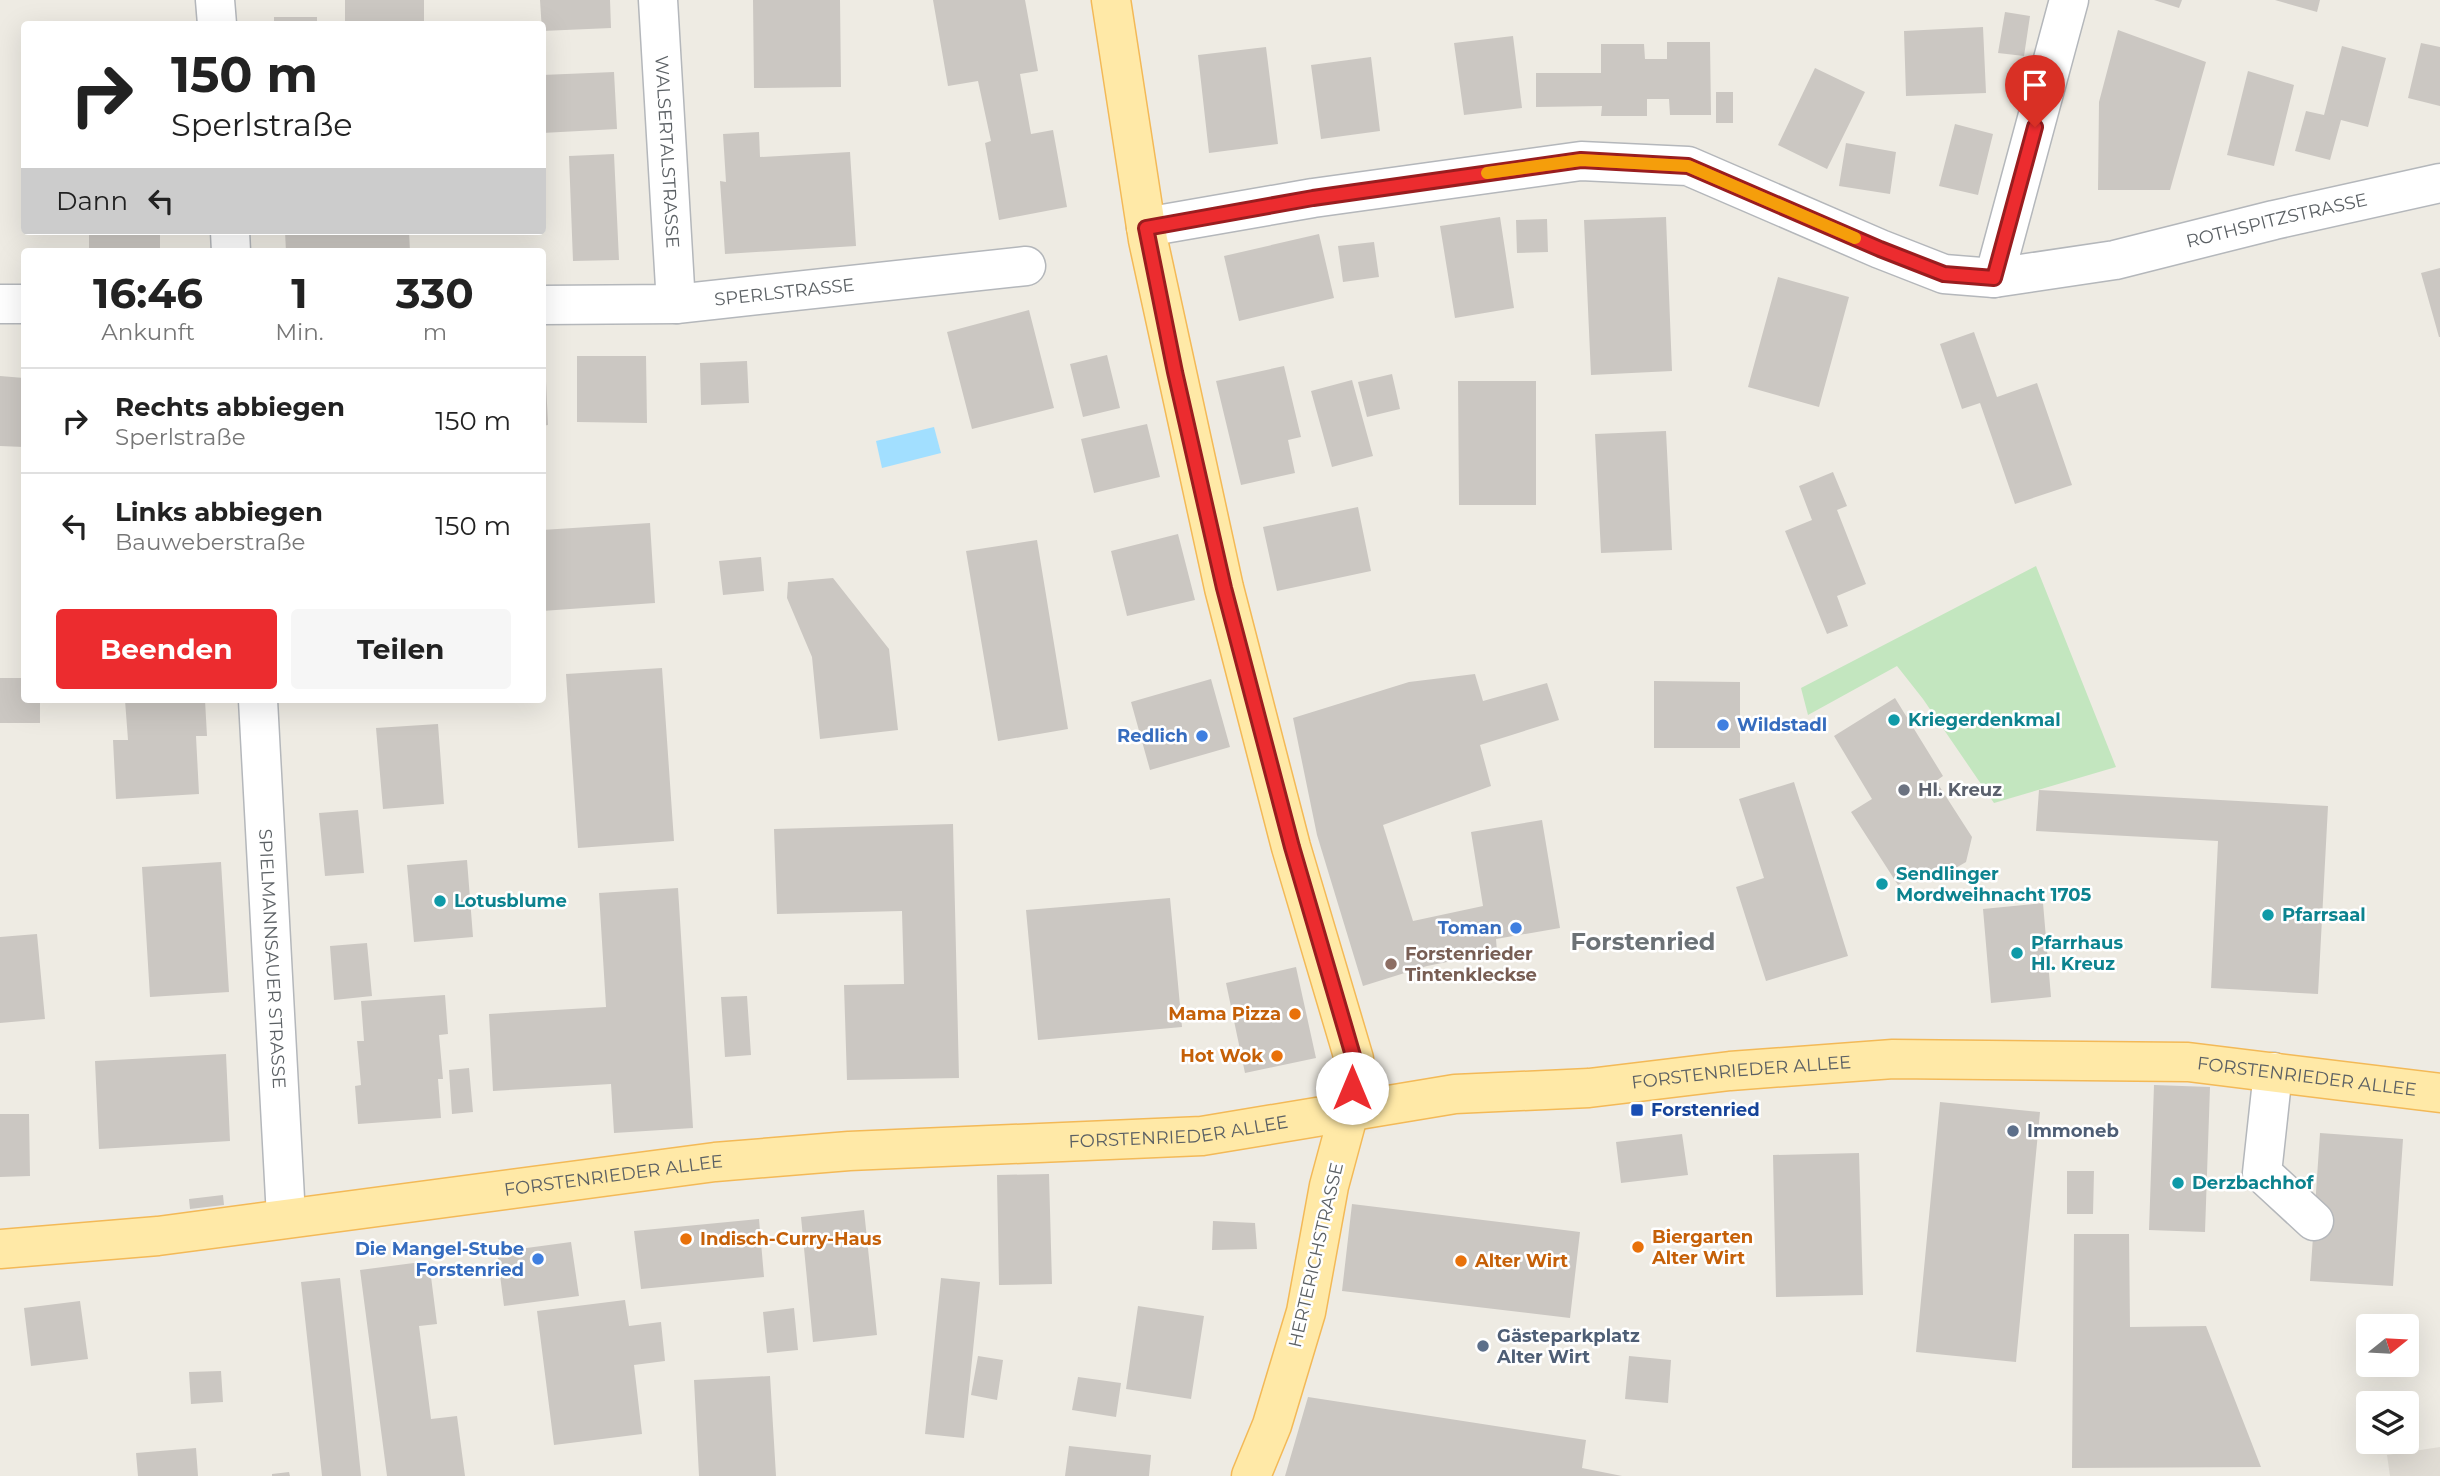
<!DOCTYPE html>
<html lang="de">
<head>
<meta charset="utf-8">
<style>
	:root { --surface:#fff; --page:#f6f6f6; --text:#222; --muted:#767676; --line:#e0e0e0; --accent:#ec2c2f }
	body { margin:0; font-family:Montserrat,sans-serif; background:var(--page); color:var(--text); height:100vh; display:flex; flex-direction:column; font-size:26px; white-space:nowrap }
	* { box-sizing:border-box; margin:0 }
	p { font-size:23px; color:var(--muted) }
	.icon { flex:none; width:38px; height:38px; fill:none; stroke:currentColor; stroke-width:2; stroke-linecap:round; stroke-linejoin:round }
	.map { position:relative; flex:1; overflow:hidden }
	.side { position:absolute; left:21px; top:248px; width:525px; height:455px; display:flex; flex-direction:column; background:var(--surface); border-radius:7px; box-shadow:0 7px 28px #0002 }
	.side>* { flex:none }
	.banner { position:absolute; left:21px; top:21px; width:525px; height:214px; border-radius:7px; box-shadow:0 7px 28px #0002; background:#fff; color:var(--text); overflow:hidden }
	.needle { width:46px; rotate:72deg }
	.fabs { position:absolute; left:2356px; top:1314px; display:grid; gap:14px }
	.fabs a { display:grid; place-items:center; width:63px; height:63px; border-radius:7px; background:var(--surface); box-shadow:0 7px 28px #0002; font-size:35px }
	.pin { position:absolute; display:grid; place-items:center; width:60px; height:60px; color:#fff; margin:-72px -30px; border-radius:50% 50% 50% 0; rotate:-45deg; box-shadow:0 0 7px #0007 }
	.pin .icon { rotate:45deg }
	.me { position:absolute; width:77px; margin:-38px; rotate:0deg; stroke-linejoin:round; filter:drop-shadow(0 0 5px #0008) }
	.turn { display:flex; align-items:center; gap:24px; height:147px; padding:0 35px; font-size:32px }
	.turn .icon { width:91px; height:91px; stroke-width:2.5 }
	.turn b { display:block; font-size:49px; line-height:60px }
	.then { display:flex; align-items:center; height:66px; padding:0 35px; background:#0003; gap:14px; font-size:26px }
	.eta { display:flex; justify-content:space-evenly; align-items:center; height:119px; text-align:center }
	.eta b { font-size:42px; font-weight:700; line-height:49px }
	.cta { display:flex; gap:14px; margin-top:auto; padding:14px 35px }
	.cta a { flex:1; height:80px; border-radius:7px; background:var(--accent); color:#fff; font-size:28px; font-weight:700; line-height:80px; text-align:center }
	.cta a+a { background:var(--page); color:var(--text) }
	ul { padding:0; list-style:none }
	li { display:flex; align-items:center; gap:21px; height:105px; padding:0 35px; border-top:2px solid var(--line) }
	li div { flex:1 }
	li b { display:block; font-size:26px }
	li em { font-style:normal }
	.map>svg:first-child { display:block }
</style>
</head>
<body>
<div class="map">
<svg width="2440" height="1476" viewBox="0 0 2440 1476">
	<rect width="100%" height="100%" fill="#eeebe3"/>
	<path fill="#e0dcd4" d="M2440,1447V1476H2390L2387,1455Z"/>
	<path fill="#c3e6bf" d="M2036,566L2116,767L1994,803L1923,699L1897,666L1808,715L1801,688Z"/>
	<path fill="#a2dfff" d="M934,427L941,453L882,468L876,441Z"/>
	<path fill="#cbc7c2" d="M345,0H424V24H345Z
		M540,0H610L611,28L542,31Z
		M753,0H840L841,87L754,88Z
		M933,0H1025L1038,71L1020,74L1031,134L1053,130L1067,207L999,220L985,143L991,141L978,81L948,86Z
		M2154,0H2182L2179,8Z
		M2275,0H2320L2317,12Z
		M2005,12L2030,16L2024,56L1998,53Z
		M274,17H317V24H274Z
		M1983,27L1986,93L1906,96L1904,31Z
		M2118,30L2206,62L2170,190H2098L2099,102Z
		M1513,36L1522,108L1464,115L1454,43Z
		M1667,42H1710L1711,115H1670L1669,99H1647V116H1601L1602,106L1536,107V73H1601V44H1644L1645,59H1667Z
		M2421,43L2440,47V106L2408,98Z
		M2342,46L2386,58L2368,127L2341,120L2330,160L2295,151L2306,111L2324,115Z
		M1266,47L1278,144L1209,153L1198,55Z
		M1371,57L1380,131L1321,139L1311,65Z
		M1815,68L1865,92L1827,169L1778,145Z
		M2248,71L2294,85L2274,166L2227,155Z
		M614,72L617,129L542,133V75Z
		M1716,92H1733V123H1716Z
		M1955,124L1993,134L1978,195L1939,186Z
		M759,132L760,157L850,152L856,246L725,254L720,181L726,182L723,134Z
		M1846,143L1896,152L1890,194L1839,186Z
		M614,154L619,260L573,261L569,156Z
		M1500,217L1514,308L1455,318L1440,226Z
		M1666,217L1672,371L1591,375L1584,220Z
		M1547,219L1548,252L1517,253L1516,220Z
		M89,231H160V252H89Z
		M285,231H409L410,252H286Z
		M1319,234L1334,298L1239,321L1224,256Z
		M1374,242L1379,277L1343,282L1338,246Z
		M2440,268V337H2439L2421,273Z
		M1778,277L1849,297L1819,407L1748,387Z
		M1029,310L1054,408L972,429L947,332Z
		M1974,332L1997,397L2037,383L2072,485L2015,504L1980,403L1962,409L1940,344Z
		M1107,355L1120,408L1083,417L1070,364Z
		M577,356H646L647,423L577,422Z
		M542,360H545L548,425L542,426Z
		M747,361L749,403L701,405L700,363Z
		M1284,366L1301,437L1288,440L1295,473L1241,485L1216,381Z
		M1392,374L1400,409L1367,417L1358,382Z
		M0,376L24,378V447L0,446Z
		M1352,380L1373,456L1332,467L1311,391Z
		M1458,381H1536V505H1459Z
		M1147,424L1160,477L1094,493L1081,439Z
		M1666,431L1672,550L1601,553L1595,434Z
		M1833,472L1847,506L1837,510L1866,584L1837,596L1848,626L1827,634L1785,531L1812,520L1799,486Z
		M1358,507L1371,571L1277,591L1263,527Z
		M650,523L655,603L542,611V530Z
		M1178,534L1195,600L1127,616L1111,551Z
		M1037,540L1068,729L998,741L966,551Z
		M761,557L764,591L723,595L719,561Z
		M833,578L889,649L898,730L820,739L812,657L787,598L788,582Z
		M662,668L674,841L578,848L566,674Z
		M1475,674L1483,701L1547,683L1559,720L1480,745L1491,786L1383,825L1413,921L1483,906L1471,832L1542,820L1560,928L1496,939L1497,952L1427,966L1363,986L1317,835L1293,718L1409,682Z
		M0,678H24V700H40V723H0Z
		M1211,679L1230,747L1150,770L1131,702Z
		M1654,681L1740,682V748H1654Z
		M1895,698L1943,776L1936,781L1972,837L1966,862L1947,873L1923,870L1898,885L1851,812L1872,799L1834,736Z
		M125,700H205L207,736H196L199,794L116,799L113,740H128Z
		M438,724L444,804L383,809L376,728Z
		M1794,782L1848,956L1766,981L1736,887L1764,878L1739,799Z
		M2039,790L2328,806L2318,994L2211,988L2218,841L2036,831Z
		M358,810L364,873L325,876L319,813Z
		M953,824L959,1078L847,1080L844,985L904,984L902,911L777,914L774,829Z
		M467,860L473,937L414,942L407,865Z
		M221,862L229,992L150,997L142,867Z
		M678,888L693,1128L614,1133L611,1084L493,1091L489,1014L606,1007L599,893Z
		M1170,898L1182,1027L1038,1040L1026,910Z
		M2043,903L2051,997L1991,1003L1983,909Z
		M37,934L45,1019L0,1023V937Z
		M367,943L372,996L334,1000L330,946Z
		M1296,967L1316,1058L1245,1073L1226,983Z
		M445,995L448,1034L439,1035L443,1079H438L441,1118L358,1124L355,1086L361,1085L357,1041H364L361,1001Z
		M747,996L751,1055L725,1057L721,997Z
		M226,1054L230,1141L99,1149L95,1061Z
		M469,1068L473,1112L452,1114L449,1070Z
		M2154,1085L2210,1087L2205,1232L2149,1230Z
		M1940,1102L2040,1112L2016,1362L1916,1352Z
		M0,1114H29L30,1176L0,1177Z
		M2320,1133L2403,1139L2393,1286L2310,1281Z
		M1682,1134L1688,1175L1621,1183L1616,1142Z
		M1859,1153L1863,1295L1776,1297L1773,1155Z
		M2067,1171H2094L2093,1214H2067Z
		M1049,1174L1052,1284L999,1285L997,1175Z
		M223,1195L224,1205L190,1209L189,1199Z
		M1352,1204L1580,1232L1570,1318L1342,1291Z
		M864,1210L877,1335L813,1342L801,1217Z
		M759,1219L764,1277L641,1289L634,1231Z
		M1213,1221L1255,1223L1257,1249L1212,1250Z
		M2074,1234H2129L2130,1327L2206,1326L2261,1467L2072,1468Z
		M571,1242L579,1296L504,1306L497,1252Z
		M429,1261L437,1324L419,1326L431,1419L457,1416L465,1476H387L360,1270Z
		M340,1278L351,1379L361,1476H322L309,1355L301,1282Z
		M941,1278L980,1282L964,1438L925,1434Z
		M625,1300L629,1326L661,1322L665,1361L634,1365L642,1434L554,1445L537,1311Z
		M80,1301L88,1359L31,1366L24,1308Z
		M1138,1306L1204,1316L1191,1399L1126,1389Z
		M794,1308L798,1350L767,1353L763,1312Z
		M978,1356L1003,1360L997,1400L971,1395Z
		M1629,1356L1671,1360L1668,1403L1625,1399Z
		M221,1371L223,1402L191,1404L189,1372Z
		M770,1376L776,1476H699L694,1380Z
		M1078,1377L1121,1383L1116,1417L1072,1410Z
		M1308,1397L1586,1440L1582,1468L1622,1476H1285Z
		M1069,1446L1151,1455L1149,1476H1065Z
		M196,1448L198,1476H138L136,1453Z
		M289,1472L290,1476H272V1474Z"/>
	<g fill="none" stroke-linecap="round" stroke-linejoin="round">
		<defs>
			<g id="minor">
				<path d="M215,0L217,24"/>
				<path id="s1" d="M658,0L676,304"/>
				<path id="s2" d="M1146,227L1313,198L1581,161L1688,166L1880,249L1944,274L1994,278L2115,260L2274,220L2440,183"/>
				<path d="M230,231L231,252"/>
				<path d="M1994,278L2069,0"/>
				<path d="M0,304H24"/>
				<path id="s3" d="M542,305L676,304L1026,266"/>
				<path id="s4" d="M258,700L286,1217"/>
				<path d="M2273,1072L2262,1173L2314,1221"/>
			</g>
			<g id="major">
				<path d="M1111,0L1148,240L1224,588L1291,847L1354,1059L1349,1112L1329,1186L1306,1312L1272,1425L1251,1476"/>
				<path id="s5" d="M0,1249L158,1236L715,1162L849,1151L1202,1136L1455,1094L1589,1088L1730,1071L1893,1059L2188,1062L2440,1093"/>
			</g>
		</defs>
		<use href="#minor" stroke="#b4b7bb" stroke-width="41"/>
		<use href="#major" stroke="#f3b957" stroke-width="41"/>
		<use href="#minor" stroke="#fff" stroke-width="38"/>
		<use href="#major" stroke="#ffe9a7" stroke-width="38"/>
	</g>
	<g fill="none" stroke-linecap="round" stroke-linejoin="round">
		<defs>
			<path id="route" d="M1352,1088L1354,1059L1292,847L1224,588L1175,372L1146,228L1313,198L1581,160L1688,166L1880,249L1944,274L1994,278L2035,127"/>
		</defs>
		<use href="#route" stroke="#991d1f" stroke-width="18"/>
		<use href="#route" stroke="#ec2c2f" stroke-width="12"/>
		<path stroke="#f59e0b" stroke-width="12" d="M1487,173L1581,160L1688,166L1855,238"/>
	</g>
	<g fill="#0f9aa8" stroke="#fff" stroke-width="2.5">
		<circle cx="1894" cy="720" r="7"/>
		<circle cx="1882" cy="884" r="7"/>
		<circle cx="440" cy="901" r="7"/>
		<circle cx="2268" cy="915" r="7"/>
		<circle cx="2017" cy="953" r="7"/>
		<circle cx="2178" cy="1183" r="7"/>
	</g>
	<g fill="#3f7fe0" stroke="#fff" stroke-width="2.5">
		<circle cx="1723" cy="725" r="7"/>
		<circle cx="1202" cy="736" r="7"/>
		<circle cx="1516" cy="928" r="7"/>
		<circle cx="538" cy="1259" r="7"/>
	</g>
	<circle fill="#6b7280" stroke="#fff" stroke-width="2.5" cx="1904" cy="790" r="7"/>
	<circle fill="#8d6e63" stroke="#fff" stroke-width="2.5" cx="1391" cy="964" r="7"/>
	<g fill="#e8710a" stroke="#fff" stroke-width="2.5">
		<circle cx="1295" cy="1014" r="7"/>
		<circle cx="1277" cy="1056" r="7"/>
		<circle cx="686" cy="1239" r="7"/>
		<circle cx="1638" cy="1247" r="7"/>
		<circle cx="1461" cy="1261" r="7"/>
	</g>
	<rect fill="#1a4fb4" stroke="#fff" stroke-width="2.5" x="1630" y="1103" width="14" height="14" rx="3.5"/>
	<g fill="#5c6f8a" stroke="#fff" stroke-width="2.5">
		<circle cx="2013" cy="1131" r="7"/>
		<circle cx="1483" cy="1346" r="7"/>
	</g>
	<g text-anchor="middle" stroke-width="5" stroke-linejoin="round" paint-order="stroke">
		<g font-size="18" fill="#5b6064" stroke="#fff">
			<text dy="6" stroke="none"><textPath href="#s1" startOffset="152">WALSERTALSTRASSE</textPath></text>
			<text dy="6" stroke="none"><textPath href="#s2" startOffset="1164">ROTHSPITZSTRASSE</textPath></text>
			<text dy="6" stroke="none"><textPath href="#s3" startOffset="243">SPERLSTRASSE</textPath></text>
			<text dy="6" stroke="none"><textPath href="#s4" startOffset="259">SPIELMANNSAUER STRASSE</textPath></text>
			<text dy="6" stroke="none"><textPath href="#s5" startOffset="1752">FORSTENRIEDER ALLEE</textPath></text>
			<text dy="6" stroke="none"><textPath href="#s5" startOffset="2319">FORSTENRIEDER ALLEE</textPath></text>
			<text dy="6" stroke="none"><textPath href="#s5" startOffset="1185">FORSTENRIEDER ALLEE</textPath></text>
			<text dy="6" stroke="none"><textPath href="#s5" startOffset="618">FORSTENRIEDER ALLEE</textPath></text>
			<text transform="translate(1316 1255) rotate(-77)" y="6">HERTERICHSTRASSE</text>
		</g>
		<g font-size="18" font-weight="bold" fill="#0d838f" stroke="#fff" text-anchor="start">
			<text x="1908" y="726">Kriegerdenkmal</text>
			<text x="1896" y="880">Sendlinger<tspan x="1896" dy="21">Mordweihnacht 1705</tspan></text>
			<text x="454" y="907">Lotusblume</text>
			<text x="2282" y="921">Pfarrsaal</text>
			<text x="2031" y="949">Pfarrhaus<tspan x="2031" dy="21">Hl. Kreuz</tspan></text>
			<text x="2192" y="1189">Derzbachhof</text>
		</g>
		<g font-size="18" font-weight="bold" fill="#366cbe" stroke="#fff" text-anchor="end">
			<text x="1737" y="731" text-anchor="start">Wildstadl</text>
			<text x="1188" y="742">Redlich</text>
			<text x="1502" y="934">Toman</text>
			<text x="524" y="1255">Die Mangel-Stube<tspan x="524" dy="21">Forstenried</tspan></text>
		</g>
		<g font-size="18" font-weight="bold" fill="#5b616d" stroke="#fff" text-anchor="start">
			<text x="1918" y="796">Hl. Kreuz</text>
		</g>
		<g font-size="18" font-weight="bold" fill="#785e54" stroke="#fff" text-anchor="start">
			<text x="1405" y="960">Forstenrieder<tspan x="1405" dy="21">Tintenkleckse</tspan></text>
		</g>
		<g font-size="18" font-weight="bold" fill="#c56008" stroke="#fff" text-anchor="start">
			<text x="1281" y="1020" text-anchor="end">Mama Pizza</text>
			<text x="1263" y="1062" text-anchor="end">Hot Wok</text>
			<text x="1652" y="1243">Biergarten<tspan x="1652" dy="21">Alter Wirt</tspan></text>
			<text x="700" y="1245">Indisch-Curry-Haus</text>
			<text x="1475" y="1267">Alter Wirt</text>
		</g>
		<g font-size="18" font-weight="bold" fill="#164399" stroke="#fff" text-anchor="start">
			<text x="1651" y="1116">Forstenried</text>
		</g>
		<g font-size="18" font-weight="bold" fill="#4e5e75" stroke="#fff" text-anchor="start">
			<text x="2027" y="1137">Immoneb</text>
			<text x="1497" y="1342">Gästeparkplatz<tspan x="1497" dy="21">Alter Wirt</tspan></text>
		</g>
		<g font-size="24" font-weight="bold" fill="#6c7276" stroke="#fff">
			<text x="1643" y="950">Forstenried</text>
		</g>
	</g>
</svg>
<div class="fabs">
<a><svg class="needle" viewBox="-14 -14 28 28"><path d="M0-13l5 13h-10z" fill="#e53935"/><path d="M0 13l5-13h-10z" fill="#767676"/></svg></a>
<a><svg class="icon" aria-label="layers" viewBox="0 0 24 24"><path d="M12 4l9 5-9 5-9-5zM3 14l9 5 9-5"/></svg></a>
</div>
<div class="pin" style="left:2035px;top:127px;background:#d93025"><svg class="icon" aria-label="arrive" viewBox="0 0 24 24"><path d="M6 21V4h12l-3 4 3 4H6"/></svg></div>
<svg class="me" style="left:1352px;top:1088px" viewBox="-20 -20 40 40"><circle r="19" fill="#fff"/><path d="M0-13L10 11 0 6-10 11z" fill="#ec2c2f"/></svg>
<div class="banner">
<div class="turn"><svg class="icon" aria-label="right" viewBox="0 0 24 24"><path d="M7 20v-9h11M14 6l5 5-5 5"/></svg><div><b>150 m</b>Sperlstraße</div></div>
<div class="then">Dann<svg class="icon" aria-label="left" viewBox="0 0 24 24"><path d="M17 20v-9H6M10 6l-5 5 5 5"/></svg></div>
</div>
<section class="side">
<div class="eta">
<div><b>16:46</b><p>Ankunft</p></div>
<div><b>1</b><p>Min.</p></div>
<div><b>330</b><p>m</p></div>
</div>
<ul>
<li><svg class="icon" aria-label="right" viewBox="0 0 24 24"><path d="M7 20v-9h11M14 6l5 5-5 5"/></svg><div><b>Rechts abbiegen</b><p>Sperlstraße</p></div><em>150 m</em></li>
<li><svg class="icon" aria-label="left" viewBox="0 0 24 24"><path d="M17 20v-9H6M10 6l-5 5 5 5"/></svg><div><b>Links abbiegen</b><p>Bauweberstraße</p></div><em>150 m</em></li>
</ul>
<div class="cta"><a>Beenden</a><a>Teilen</a></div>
</section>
</div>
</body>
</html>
